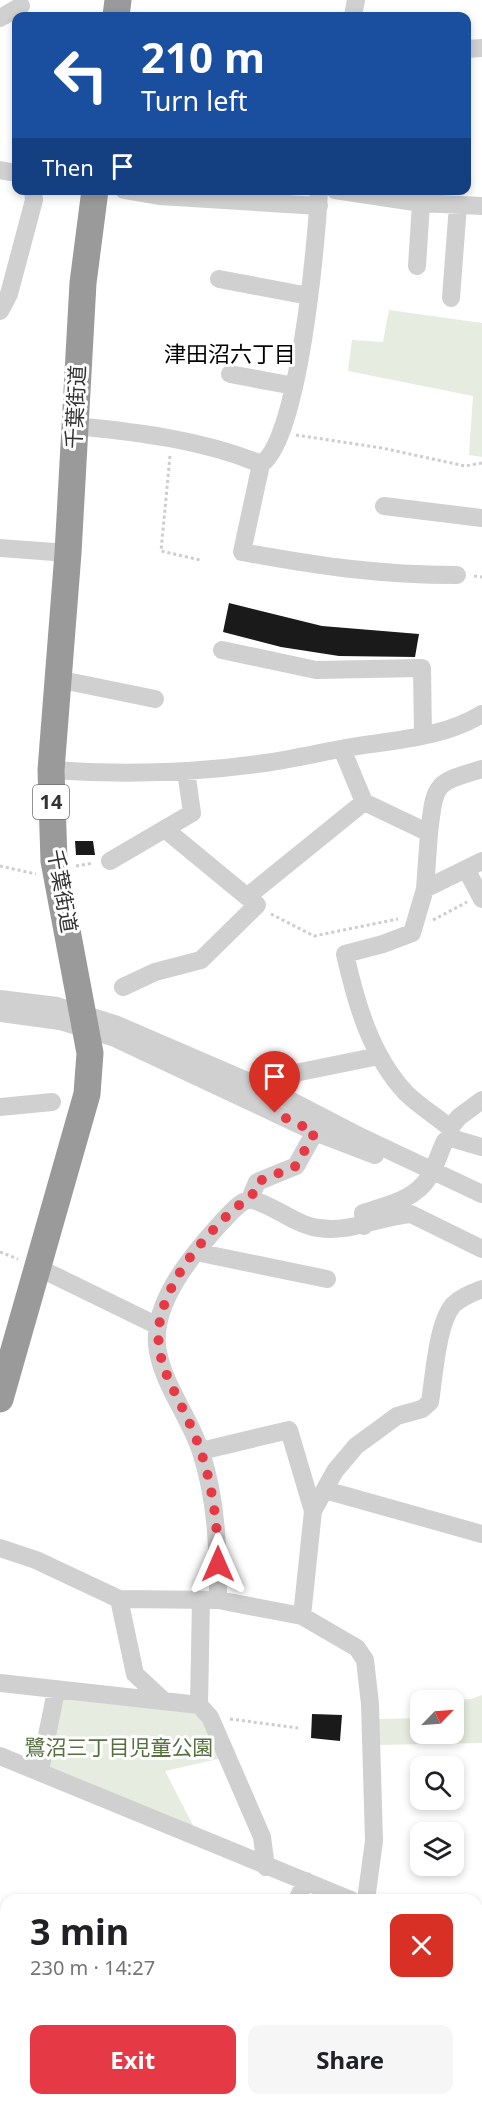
<!DOCTYPE html>
<html lang="en">
<head>
<meta charset="utf-8">
<style>
	:root { --surface:#fff; --page:#f6f6f6; --text:#202124; --muted:#757577; --accent:#e63946 }
	body { margin:0; font-family:"Noto Sans","Noto Sans JP",sans-serif; background:var(--page); color:var(--text); height:100vh; display:flex; flex-direction:column; font-size:22px; white-space:nowrap }
	* { box-sizing:border-box; margin:0 }
	p { font-size:20px; color:var(--muted) }
	.icon { flex:none; width:33px; height:33px; fill:none; stroke:currentColor; stroke-width:2; stroke-linecap:round; stroke-linejoin:round }
	.map { position:relative; flex:1; overflow:hidden }
	.drawer { position:absolute; left:0px; top:1894px; width:483px; height:212px; display:flex; flex-direction:column; background:var(--surface); border-radius:18px 18px 0 0; box-shadow:0 3px 9px #0003 }
	.drawer>* { flex:none }
	.guide { position:absolute; left:12px; top:12px; width:459px; height:183px; border-radius:12px; box-shadow:0 3px 9px #0003; background:#1a4fa0; color:#fff; overflow:hidden }
	.needle { width:39px; rotate:65deg }
	.buttons { position:absolute; left:410px; top:1690px; display:grid; gap:12px }
	.buttons a { display:grid; place-items:center; width:54px; height:54px; border-radius:12px; background:var(--surface); box-shadow:0 3px 9px #0003; font-size:30px }
	.pin { position:absolute; display:grid; place-items:center; width:51px; height:51px; color:#fff; margin:-62px -26px; border-radius:50% 50% 50% 0; rotate:-45deg; box-shadow:0 0 6px #0007 }
	.pin .icon { rotate:45deg }
	.me { position:absolute; width:66px; margin:-33px; rotate:0deg; stroke-linejoin:round; filter:drop-shadow(0 0 4px #0008) }
	.turn { display:flex; align-items:center; gap:21px; height:126px; padding:0 30px; font-size:27px }
	.turn .icon { width:78px; height:78px; stroke-width:2.5 }
	.turn b { display:block; font-size:42px; line-height:51px }
	.then { display:flex; align-items:center; height:57px; padding:0 30px; background:#0003; gap:12px; font-size:22px }
	.round { display:grid; place-items:center; flex:none; width:63px; height:63px; border-radius:12px; background:var(--page) }
	.overview { display:flex; align-items:center; justify-content:space-between; height:102px; padding:0 30px }
	h1 { font-size:36px; font-weight:700; line-height:45px }
	.primary-button { display:flex; gap:12px; margin-top:auto; padding:12px 30px }
	.primary-button a { flex:1; height:69px; border-radius:12px; background:var(--accent); color:#fff; font-size:24px; font-weight:700; line-height:69px; text-align:center }
	.primary-button a+a { background:var(--page); color:var(--text) }
	.map>svg:first-child { display:block }
</style>
</head>
<body>
<div class="map">
<svg width="482" height="2105" viewBox="0 0 482 2105">
	<rect width="100%" height="100%" fill="#fff"/>
	<path fill="#e6ecdf" d="M389,310L482,323V457L469,455L473,396L348,371L352,340L383,342Z
		M56,1691L199,1705L227,1757L165,1771L200,1839L40,1770Z
		M482,1695V1743L378,1745L379,1719L420,1718V1734H453V1701H422L471,1699Z"/>
	<path fill="#1a1a1a" d="M229,603L322,626L419,634L415,657L339,656L281,647L223,632Z
		M75,841H93L95,855H76Z
		M312,1714L342,1715L340,1741L311,1738Z"/>
	<g fill="none" stroke-linecap="round" stroke-linejoin="round">
		<path stroke="#cdcdcd" stroke-width="3" stroke-dasharray="3 3" stroke-linecap="butt" d="M296,435L382,448L465,466L482,463
			M170,456L161,551L200,560
			M474,576L482,577
			M0,866L36,874
			M76,866L93,863
			M271,914L314,936L398,919
			M433,920L467,902
			M0,1252L18,1259
			M230,1719L298,1728"/>
		<path stroke="#d0d0d0" stroke-width="18" d="M353,16L356,0
			M0,18L21,6
			M466,49L482,48
			M0,170L16,173
			M124,190L159,196L319,206
			M335,190L421,203L482,206
			M417,266L421,203
			M219,279L309,296
			M451,298L458,205
			M0,311L9,294L34,200L33,190
			M230,374L294,386
			M75,426C138,432 203,440 261,464C299,441 317,239 319,190
			M261,464L242,552C318,566 380,575 457,575
			M384,506L482,518
			M0,548L68,553
			M222,650L316,670L422,668L423,736
			M57,679L155,699
			M342,749L364,802L429,833L425,889L412,933L383,944L345,954C356,1003 371,1056 406,1093C419,1106 436,1116 450,1128L451,1138
			M51,770C122,775 195,773 265,763C294,759 322,752 351,747C395,740 443,738 482,714
			M429,833C435,783 434,783 482,769
			M110,861L192,813L186,771
			M466,869L482,899
			M425,889L482,861
			M248,896L364,802
			M123,987L155,972L201,960L257,905L166,830
			M0,999L57,1006L115,1024L282,1096L361,1137L482,1194
			M0,1013L60,1021L115,1038L315,1132L375,1155
			M282,1096L295,1073L379,1056
			M0,1107L52,1102
			M450,1128L459,1117L482,1100
			M250,1199L257,1182L296,1166L315,1132
			M364,1226L363,1213C387,1205 415,1200 429,1177C436,1166 439,1153 445,1141L451,1138L482,1147
			M196,1252L327,1279
			M39,1268L158,1326
			M201,1451L289,1430L313,1511
			M325,1490L482,1534
			M0,1548L36,1560L119,1599L135,1674L164,1701
			M119,1599L218,1600L302,1616L357,1648L365,1660L370,1704L374,1841L366,1900
			M218,1600C218,1549 217,1502 201,1452C190,1418 165,1388 158,1352C149,1306 191,1256 219,1225C229,1215 237,1203 250,1199C274,1205 295,1225 319,1228C351,1233 380,1216 411,1214L482,1249
			M302,1616L313,1511L335,1471L356,1446L397,1416L422,1409L430,1402C434,1377 437,1324 453,1305C461,1297 472,1293 482,1289
			M0,1683L199,1705L210,1717L262,1837L266,1867
			M199,1705L201,1600
			M0,1756L351,1900
			M40,1770L56,1691
			M297,1900L306,1881
			M0,1939L6,1937
			M477,1955L482,1957
			M0,1957L6,1969
			M0,2030L6,2020
			M312,2100L317,2105
			M344,2100L346,2105"/>
		<path stroke="#9a9a9a" stroke-width="27" d="M116,16L118,0
			M0,1399L87,1094L90,1053L54,861L51,770L68,553L83,283L95,190"/>
	</g>
	<g fill="none" stroke-linecap="round" stroke-linejoin="round">
		<path stroke="#e63946" stroke-width="10" stroke-dasharray="0 18" d="M218,1564C218,1527 213,1488 201,1452C177,1380 132,1353 179,1274C193,1250 215,1227 235,1208C239,1204 248,1202 250,1198C254,1194 254,1187 257,1182L296,1166L315,1132L275,1113"/>
	</g>
	<g text-anchor="middle" stroke-width="6" stroke-linejoin="round" paint-order="stroke">
		<rect fill="#fff" stroke="#707070" stroke-width="1.5" x="33" y="785" width="36" height="34" rx="4.5"/>
		<g font-size="20" font-weight="bold" fill="#333">
			<text x="51" y="809">14</text>
		</g>
		<g font-size="21" fill="#333" stroke="#fff">
			<text transform="translate(76 407) rotate(-87)" y="7">千葉街道</text>
			<text transform="translate(62 891) rotate(80)" y="7">千葉街道</text>
		</g>
		<g font-size="21" fill="#56703f" stroke="#fff">
			<text x="119" y="1755">鷺沼三丁目児童公園</text>
		</g>
		<g font-size="22" fill="#000" stroke="#fff">
			<text x="230" y="362">津田沼六丁目</text>
		</g>
	</g>
</svg>
<div class="buttons">
<a><svg class="needle" viewBox="-14 -14 28 28"><path d="M0-13l5 13h-10z" fill="#e53935"/><path d="M0 13l5-13h-10z" fill="#757577"/></svg></a>
<a><svg class="icon" aria-label="search" viewBox="0 0 24 24"><circle cx="10" cy="10" r="6"/><path d="M15 15l6 6"/></svg></a>
<a><svg class="icon" aria-label="layers" viewBox="0 0 24 24"><path d="M12 4l9 5-9 5-9-5zM3 14l9 5 9-5"/></svg></a>
</div>
<div class="pin" style="left:275px;top:1113px;background:#d93025"><svg class="icon" aria-label="arrive" viewBox="0 0 24 24"><path d="M6 21V4h12l-3 4 3 4H6"/></svg></div>
<svg class="me" style="left:218px;top:1564px" viewBox="-20 -20 40 40"><path d="M0-17L14 15 0 8-14 15z" fill="#e63946" stroke="#fff" stroke-width="4"/></svg>
<div class="guide">
<div class="turn"><svg class="icon" aria-label="left" viewBox="0 0 24 24"><path d="M17 20v-9H6M10 6l-5 5 5 5"/></svg><div><b>210 m</b>Turn left</div></div>
<div class="then">Then<svg class="icon" aria-label="arrive" viewBox="0 0 24 24"><path d="M6 21V4h12l-3 4 3 4H6"/></svg></div>
</div>
<section class="drawer">
<div class="overview"><div><h1>3 min</h1><p>230 m · 14:27</p></div><a class="round" style="background:#d93025;color:#fff"><svg class="icon" aria-label="close" viewBox="0 0 24 24"><path d="M6 6l12 12M18 6L6 18"/></svg></a></div>
<div class="primary-button"><a>Exit</a><a>Share</a></div>
</section>
</div>
</body>
</html>
